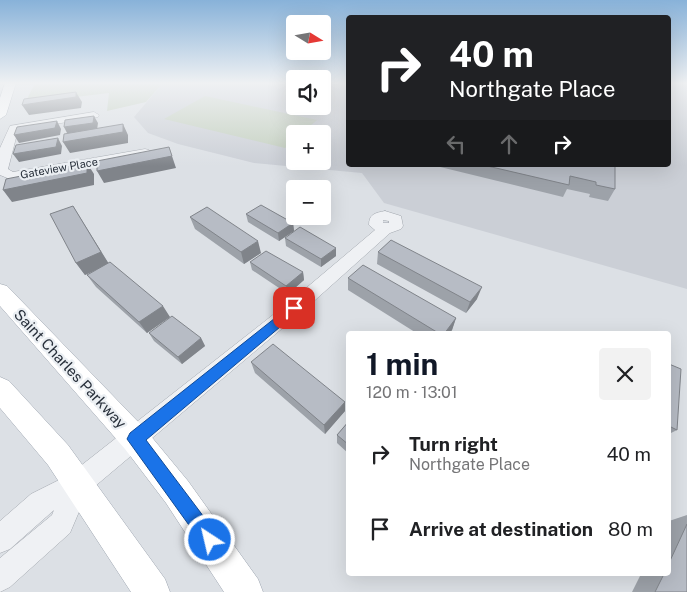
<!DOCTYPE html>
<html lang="en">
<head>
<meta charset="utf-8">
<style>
	:root { --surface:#fff; --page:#f2f2f2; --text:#202124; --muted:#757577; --accent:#111827 }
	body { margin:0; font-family:"Public Sans",sans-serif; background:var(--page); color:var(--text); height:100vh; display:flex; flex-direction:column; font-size:19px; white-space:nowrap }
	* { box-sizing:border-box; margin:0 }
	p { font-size:16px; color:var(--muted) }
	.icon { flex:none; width:28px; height:28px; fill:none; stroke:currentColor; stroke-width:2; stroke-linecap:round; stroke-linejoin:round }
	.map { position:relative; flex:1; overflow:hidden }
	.side { position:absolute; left:346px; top:331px; width:325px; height:245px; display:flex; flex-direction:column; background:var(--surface); border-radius:5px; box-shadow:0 5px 20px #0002 }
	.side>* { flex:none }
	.banner { position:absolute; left:346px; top:15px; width:325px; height:152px; border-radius:5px; box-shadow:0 5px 20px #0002; background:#202124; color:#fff; overflow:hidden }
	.needle { width:32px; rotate:101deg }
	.fabs { position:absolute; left:286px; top:15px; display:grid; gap:10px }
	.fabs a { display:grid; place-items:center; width:45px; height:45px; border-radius:5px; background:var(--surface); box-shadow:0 5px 20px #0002; font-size:25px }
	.pin { position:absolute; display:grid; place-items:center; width:42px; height:42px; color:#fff; margin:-21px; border-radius:10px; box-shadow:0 2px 8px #0006 }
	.me { position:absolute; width:55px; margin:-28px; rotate:325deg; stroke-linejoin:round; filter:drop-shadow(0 0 4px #0008) }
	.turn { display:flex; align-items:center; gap:18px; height:105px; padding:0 20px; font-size:22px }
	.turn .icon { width:65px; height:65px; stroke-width:2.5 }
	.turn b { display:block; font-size:35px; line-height:42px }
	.lanes { display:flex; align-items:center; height:48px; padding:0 20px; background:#0003; justify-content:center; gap:25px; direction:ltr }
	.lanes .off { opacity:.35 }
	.round { display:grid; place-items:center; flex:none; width:52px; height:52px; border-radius:5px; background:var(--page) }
	.head { display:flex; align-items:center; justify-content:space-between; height:85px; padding:0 20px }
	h1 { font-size:30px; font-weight:700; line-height:38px; color:var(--accent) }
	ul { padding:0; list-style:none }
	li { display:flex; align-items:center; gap:15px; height:75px; padding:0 20px }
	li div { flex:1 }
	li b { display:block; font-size:19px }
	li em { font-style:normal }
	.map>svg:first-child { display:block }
</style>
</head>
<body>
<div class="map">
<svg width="687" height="592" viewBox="0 0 687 592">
	<rect width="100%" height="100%" fill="#dce0e5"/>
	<path fill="#cbcfd6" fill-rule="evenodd" d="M163,83H295V106H322L323,83H349V165H669V83H687V289L384,203L362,173L254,163L178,144L148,133L134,117ZM295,134H322V161H295Z"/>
	<path fill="#c3cfbe" d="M35,83H163L146,102L107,111L109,93L25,103Z
		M205,96L317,120L301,134H295V139L285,148L164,119Z"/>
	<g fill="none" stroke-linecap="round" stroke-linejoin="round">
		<defs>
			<path id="minor" d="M94,112L99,115L98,117L18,130L8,169L13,172L145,149L149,150V154L12,180L0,175V148L10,126Z
				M385,211L401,216L403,226L401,229L390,233L304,310L87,493L70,533L10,587L0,592V558L52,515L54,510L10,549L0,553V521L31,494L69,475L292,300L375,230L369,225C369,214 375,213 385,211ZM383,220L389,221V223H383Z"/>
			<path id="major" d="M5,83H16L6,115L0,119V98Z
				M0,284L7,286L145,429L188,481L258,579L263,592H224L166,503L125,449L0,306Z
				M0,377L9,381L68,445L165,579L170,592H131L48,465L0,408Z"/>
		</defs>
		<use href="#minor" stroke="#a2a7ae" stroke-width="1"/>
		<use href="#major" stroke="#9da5b0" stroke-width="1"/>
		<use href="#minor" fill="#eff1f4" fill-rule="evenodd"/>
		<use href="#major" fill="#fff" fill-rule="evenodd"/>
	</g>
	<path fill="#9da2a9" d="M432,165H618L615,166V189L608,201L589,197L590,194L567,189L563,197Z
		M246,214L293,223L294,231L279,241L248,222Z
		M190,217L261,253L244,264L195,229Z
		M80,218L108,263L170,317L147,333L96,287L87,275L94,271L85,275L76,263Z
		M285,238L336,256L321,267L286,246Z
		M378,252L477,299L466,313L377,264Z
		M250,262L303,272L304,280L288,294L252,270Z
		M348,278L456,318L452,330L449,334H418L348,290Z
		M149,333L201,338L205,346L182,364L154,341Z
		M251,362L345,411L325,434L255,373Z
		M669,364L677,430L669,434Z
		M349,421V454L337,443V435Z
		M687,515V592H632L641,574H669V521Z"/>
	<path fill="#80848a" d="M76,92L82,102L81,108L29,115L22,105Z
		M94,116L98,123L97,130L68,135L64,127Z
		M57,121L61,129L60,135L19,143L14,135Z
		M123,124L128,135V143L70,153L63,142Z
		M58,138L62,146L61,154L19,162L13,154Z
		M169,147L176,168L104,183L97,171Z
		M87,163L94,174V185L12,202L3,190Z
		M73,206L109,264L85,275L76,263Z
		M293,223L294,231L279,241L278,233Z
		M258,241L261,253L244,264L241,252Z
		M336,248V256L321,267V259Z
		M303,272L304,280L288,294L286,286Z
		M482,287L477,299L466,313L470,302Z
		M163,306L170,317L147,333L139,322Z
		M456,318L452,330L449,334H444Z
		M201,338L205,346L182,364L178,357Z
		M345,402V411L325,434L324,425Z"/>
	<path fill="#b7bcc5" stroke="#80848a" d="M76,92V97L22,105L24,99Z
		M94,116L93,123L64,127L65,120Z
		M57,121L55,128L14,135L17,127Z
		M123,124V132L63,142L64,134Z
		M58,138L56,147L13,154L16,145Z
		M169,147L172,156L97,171V161Z
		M87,163V173L3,190L6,179Z
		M483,165H615V189L596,185V182L570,176L569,185Z
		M261,205L293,223L278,233L246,214Z
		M73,206L101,252L76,263L50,214Z
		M207,207L258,241L241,252L190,217Z
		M300,227L336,248L321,259L285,238Z
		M391,240L482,287L470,302L378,252Z
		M266,251L303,272L286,286L250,262Z
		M110,262L163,306L139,322L87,275Z
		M363,265L456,318L444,334H440L348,278Z
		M172,316L201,338L178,357L149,333Z
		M273,344L345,402L324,425L251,362Z
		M669,364L681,369L677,430L669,426Z
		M349,421V445L337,435Z
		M687,524V592H655L664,574H669V563Z"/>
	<linearGradient id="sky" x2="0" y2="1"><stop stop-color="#88b2d9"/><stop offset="0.5" stop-color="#eff1f3"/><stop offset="1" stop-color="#eff1f3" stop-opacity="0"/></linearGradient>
	<rect width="687" height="166" fill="url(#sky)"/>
	<path fill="#1a73e8" stroke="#114b97" d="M294,303L299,305V311L146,440L216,533L219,540L216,546L210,549L204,546L127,439L130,433Z"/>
	<g text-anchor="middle" stroke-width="4.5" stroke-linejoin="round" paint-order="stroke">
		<g font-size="11" fill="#272f3a" stroke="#ebeff3">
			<text transform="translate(59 168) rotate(-10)" y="4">Gateview Place</text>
		</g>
		<g font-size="15" fill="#272f3a" stroke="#ebeff3">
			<text transform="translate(70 369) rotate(47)" y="5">Saint Charles Parkway</text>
		</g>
	</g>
</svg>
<div class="fabs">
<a><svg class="needle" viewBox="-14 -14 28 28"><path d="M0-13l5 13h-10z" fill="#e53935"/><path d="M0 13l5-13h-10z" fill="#757577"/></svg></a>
<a><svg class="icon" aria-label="sound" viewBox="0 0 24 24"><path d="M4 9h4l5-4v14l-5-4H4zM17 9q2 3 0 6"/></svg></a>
<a>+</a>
<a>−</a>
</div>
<div class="pin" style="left:294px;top:308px;background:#d93025"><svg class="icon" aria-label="arrive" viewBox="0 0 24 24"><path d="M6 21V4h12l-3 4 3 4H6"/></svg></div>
<svg class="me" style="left:210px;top:540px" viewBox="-20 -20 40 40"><circle r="17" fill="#1a73e8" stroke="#fff" stroke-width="3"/><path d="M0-11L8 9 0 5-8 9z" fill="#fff"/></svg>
<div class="banner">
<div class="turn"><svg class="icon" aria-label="right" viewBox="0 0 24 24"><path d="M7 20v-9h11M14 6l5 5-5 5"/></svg><div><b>40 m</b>Northgate Place</div></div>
<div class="lanes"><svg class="icon off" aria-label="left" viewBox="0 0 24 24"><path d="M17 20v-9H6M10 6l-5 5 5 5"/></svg><svg class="icon off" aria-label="ahead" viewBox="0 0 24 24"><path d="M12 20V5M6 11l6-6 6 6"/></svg><svg class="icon" aria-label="right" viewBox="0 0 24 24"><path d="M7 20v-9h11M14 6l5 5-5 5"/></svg></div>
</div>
<section class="side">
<div class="head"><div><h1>1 min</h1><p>120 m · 13:01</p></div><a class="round"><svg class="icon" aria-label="close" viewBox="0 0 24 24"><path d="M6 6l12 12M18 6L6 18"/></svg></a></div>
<ul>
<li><svg class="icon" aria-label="right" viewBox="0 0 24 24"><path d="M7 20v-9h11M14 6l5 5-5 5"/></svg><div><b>Turn right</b><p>Northgate Place</p></div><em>40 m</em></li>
<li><svg class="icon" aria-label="arrive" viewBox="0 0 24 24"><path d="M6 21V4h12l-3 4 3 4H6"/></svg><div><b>Arrive at destination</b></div><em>80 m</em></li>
</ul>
</section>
</div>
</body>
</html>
